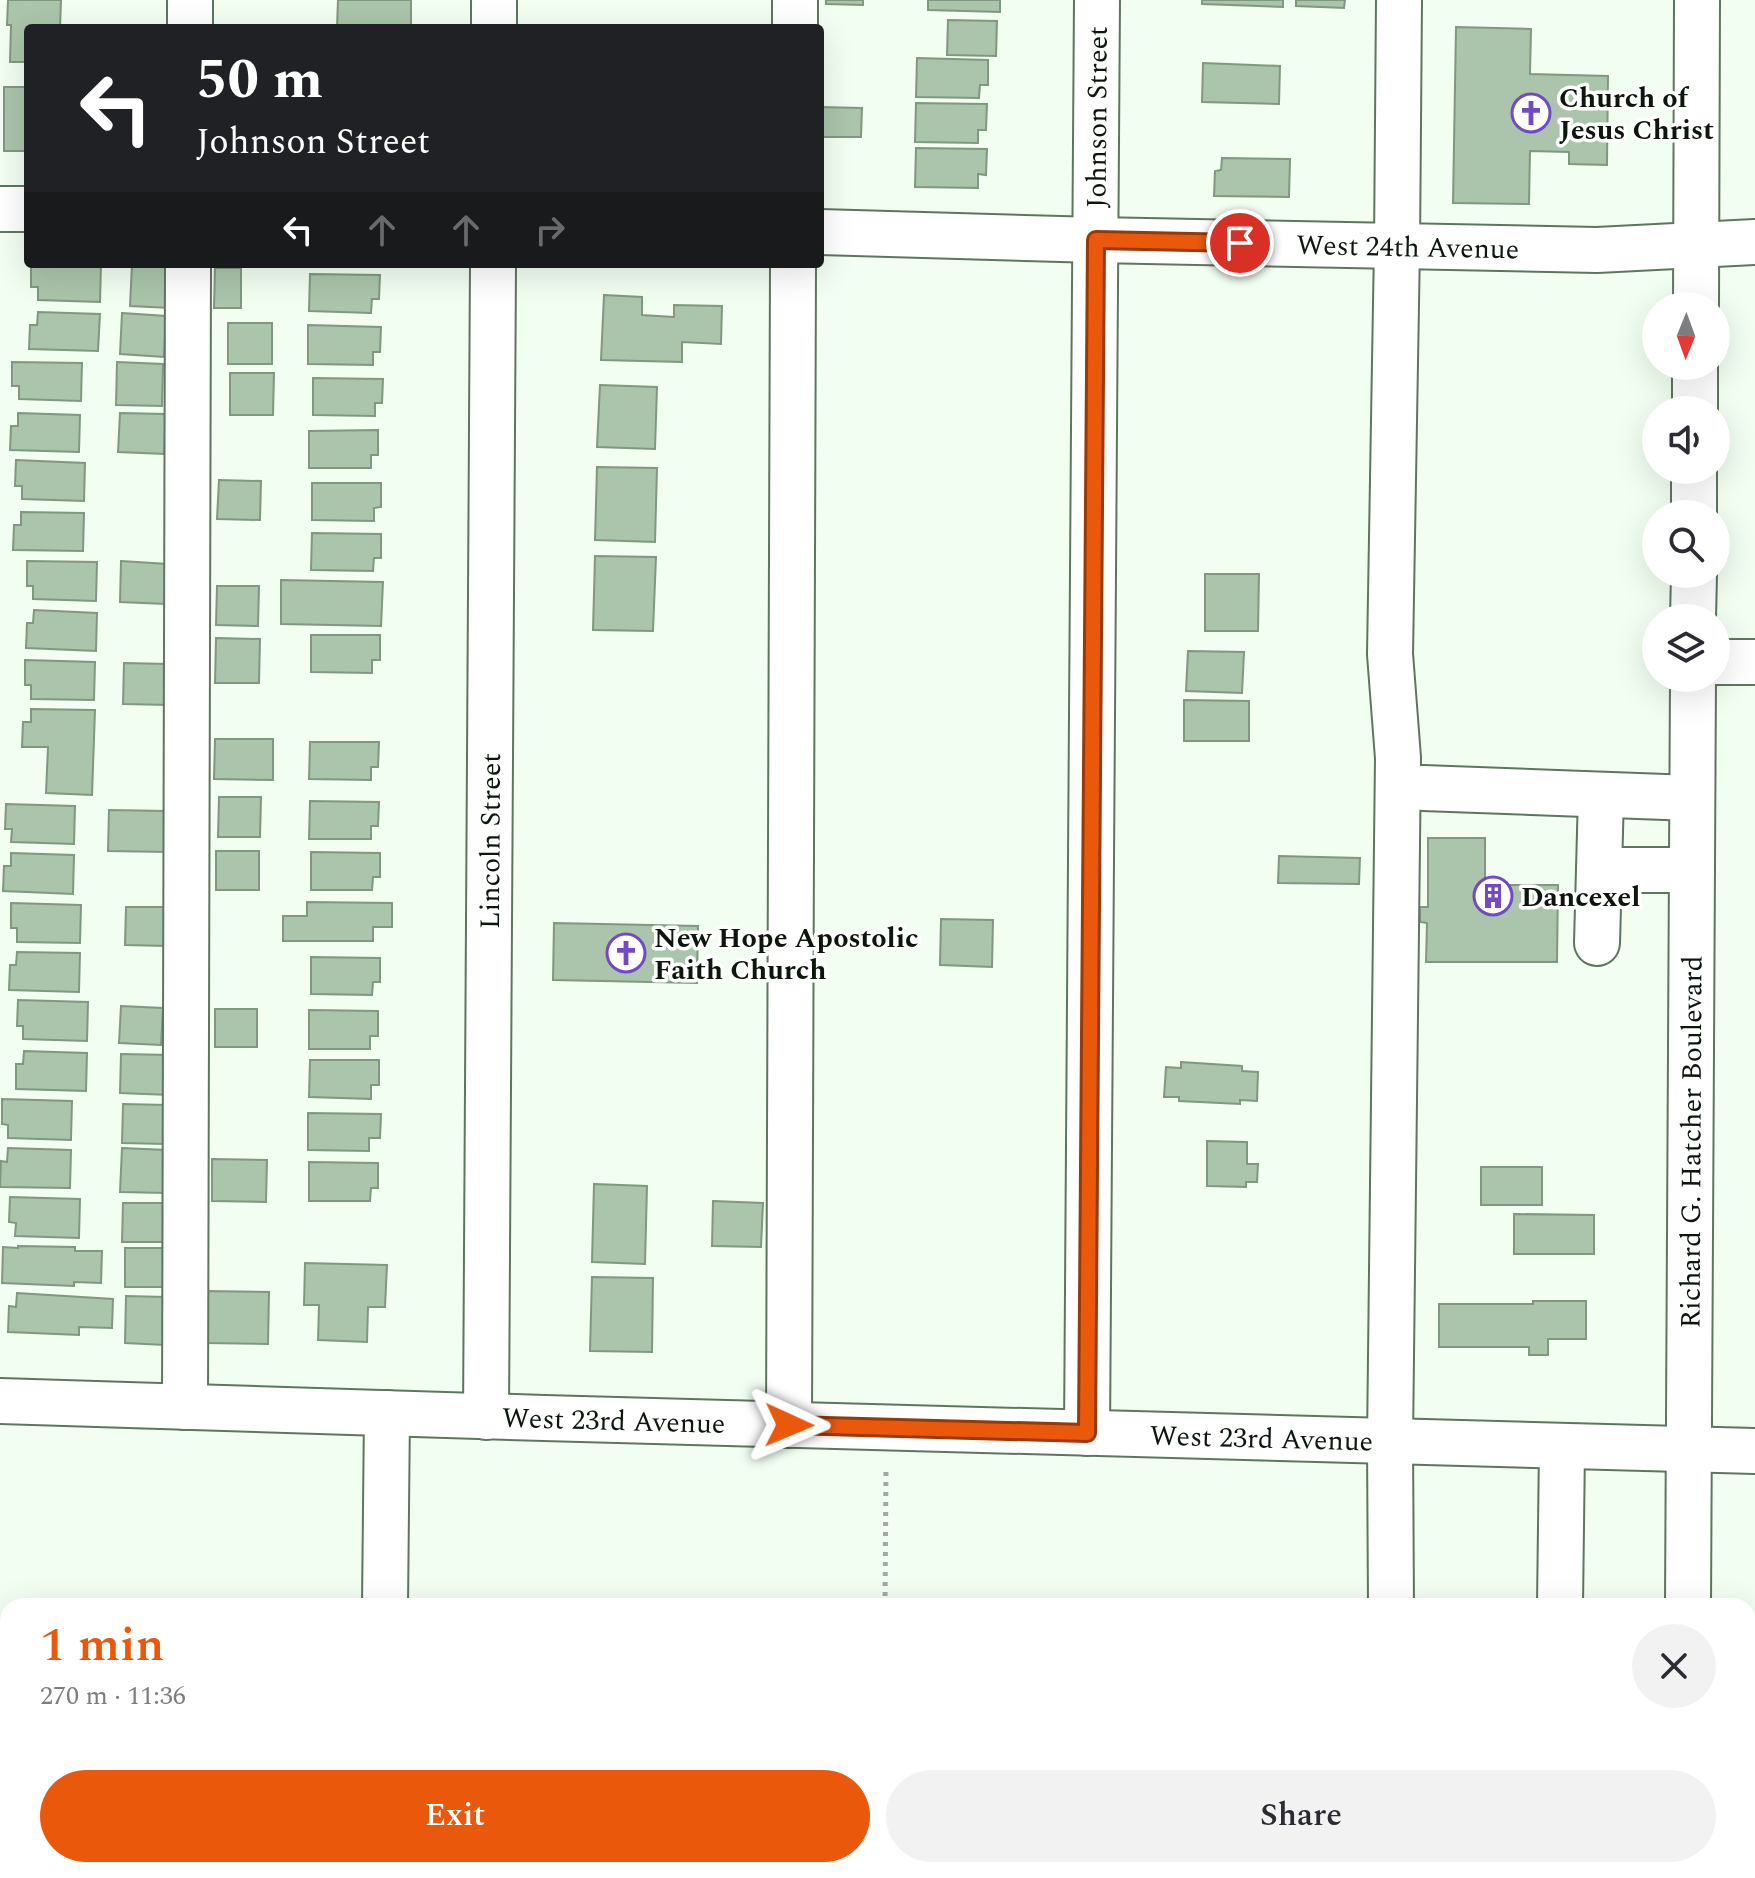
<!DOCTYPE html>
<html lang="en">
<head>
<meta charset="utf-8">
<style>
	:root { --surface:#fff; --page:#f2f2f3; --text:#2b2b33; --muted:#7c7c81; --accent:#ea580c }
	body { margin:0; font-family:Spectral,serif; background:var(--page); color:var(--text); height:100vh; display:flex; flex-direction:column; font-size:30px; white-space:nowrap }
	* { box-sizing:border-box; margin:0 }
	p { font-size:26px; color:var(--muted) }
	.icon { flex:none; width:44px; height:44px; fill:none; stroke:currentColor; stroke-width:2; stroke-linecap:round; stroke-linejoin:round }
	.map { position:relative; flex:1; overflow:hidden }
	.sheet { position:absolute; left:0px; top:1598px; width:1756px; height:280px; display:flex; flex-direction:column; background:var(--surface); border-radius:24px 24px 0 0; box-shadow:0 8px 32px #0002 }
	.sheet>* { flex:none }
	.guide { position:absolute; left:24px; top:24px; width:800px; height:244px; border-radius:8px; box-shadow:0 8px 32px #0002; background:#202124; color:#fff; overflow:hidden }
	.needle { width:52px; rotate:181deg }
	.tools { position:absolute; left:1642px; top:292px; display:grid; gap:16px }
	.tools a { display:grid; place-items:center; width:88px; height:88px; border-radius:50%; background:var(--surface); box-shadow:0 8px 32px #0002; font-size:40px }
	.pin { position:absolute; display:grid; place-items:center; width:68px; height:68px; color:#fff; margin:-34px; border:4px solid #fff; border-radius:50%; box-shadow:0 2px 8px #0007 }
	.me { position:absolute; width:88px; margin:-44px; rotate:91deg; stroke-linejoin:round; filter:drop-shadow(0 0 6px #0008) }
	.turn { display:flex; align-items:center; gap:28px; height:168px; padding:0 40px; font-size:36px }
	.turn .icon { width:104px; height:104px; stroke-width:2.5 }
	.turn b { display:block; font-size:56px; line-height:68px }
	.lanes { display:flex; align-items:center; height:76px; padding:0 40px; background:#0003; justify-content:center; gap:40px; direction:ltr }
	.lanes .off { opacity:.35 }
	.round { display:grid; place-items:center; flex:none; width:84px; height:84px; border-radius:42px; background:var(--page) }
	.summary { display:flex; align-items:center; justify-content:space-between; height:136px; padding:0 40px }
	h1 { font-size:48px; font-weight:600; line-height:60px; color:var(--accent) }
	.cta { display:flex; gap:16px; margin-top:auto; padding:16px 40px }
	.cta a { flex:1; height:92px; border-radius:48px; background:var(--accent); color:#fff; font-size:32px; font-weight:600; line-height:92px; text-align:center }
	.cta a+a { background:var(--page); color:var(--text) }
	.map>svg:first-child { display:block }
</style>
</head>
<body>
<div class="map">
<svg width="1755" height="1878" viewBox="0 0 1755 1878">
	<rect width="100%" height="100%" fill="#f3fef3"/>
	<path fill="#aac5ab" stroke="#7f987f" stroke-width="2" d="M8,0H61L60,28H28V62H10L11,25H7Z
		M338,0H411V28H337Z
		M826,0H863V5L826,4Z
		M928,0H1000V12L928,10Z
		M1202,0H1283V7L1202,4Z
		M1296,0H1345L1344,8L1296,6Z
		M948,20L997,21L996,56L947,55Z
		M1456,27L1531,29L1530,74L1608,76L1607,165L1569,164V152L1530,151L1529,204L1453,203Z
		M917,58L988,60V85H980L979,98L916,97Z
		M1203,63L1280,66L1279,104L1202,102Z
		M4,87H28V151H4Z
		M916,103L987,104L986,130H978V143L915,142Z
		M820,107L862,108L861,137H820Z
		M916,148L987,149L986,175L978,174V188L915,187Z
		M1222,158L1290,159L1289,197L1214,196L1215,171L1221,170Z
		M31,264L101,265L100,302L38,300V287H31Z
		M132,264L171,265L170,308L130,306Z
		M215,268H241V308H214Z
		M310,274L380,275L379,299H372L371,313L309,311Z
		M604,295L642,297V315L674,317V305L722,306L721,344L682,342V362L601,360Z
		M38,312L100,314L98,351L29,349L30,325H37Z
		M122,313L166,316L164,357L120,354Z
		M228,323H272V364H228Z
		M308,325L381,327L380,352H373V365L308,364Z
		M12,362L82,363L81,401L19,399V386H12Z
		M117,362L163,364L162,406L116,405Z
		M230,373H274L273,415H230Z
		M313,378L383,379L382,403H375V416L313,415Z
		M600,385L657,387L655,449L597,447Z
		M18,413L80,415L79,452L10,450L11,426H18Z
		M120,413L166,414L164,454L118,452Z
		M378,430V455H371V468H309V431Z
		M16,460L85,463L84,501L22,499V486H15Z
		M597,467L657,468L655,542L595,540Z
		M219,480L261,481L260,520L217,519Z
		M312,483H381V507L374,508V521L312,520Z
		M21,512L84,513L83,551L13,550L14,525H21Z
		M312,533L381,534V558H374L373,571L311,570Z
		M595,556L656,557L653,631L593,630Z
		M27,561L97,562L96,601L33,599V586H27Z
		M121,561L168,564L166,604L120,602Z
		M1205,574H1259L1258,631H1205Z
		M281,580L383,582L381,626L281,624Z
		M217,586H259L258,626L216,625Z
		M34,610L97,613L96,651L26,648L27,623H33Z
		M311,635H380V660H372V673L311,672Z
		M216,638L260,639L259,683H215Z
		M1188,651L1244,652L1242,693L1186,691Z
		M25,660L95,662L94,700L31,699V685H25Z
		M124,663L169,664V705L123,704Z
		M1184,700L1249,701V741H1184Z
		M31,709L95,710L92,795L46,793L48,747H22L23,722H31Z
		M215,739H273V780L214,779Z
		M310,742H379L378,767H371V780L309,779Z
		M219,797H261L260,837H218Z
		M310,801L379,802L378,826H371V839H309Z
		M6,804L75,806L74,844L11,842L12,829H5Z
		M109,810L168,811V852L108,851Z
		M1428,838H1485V885H1558L1557,962H1426L1427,923L1420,922V907H1428Z
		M216,851H259V890H216Z
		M311,852L380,853V877H373L372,890H311Z
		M11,853L74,855L73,894L3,891L4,866H11Z
		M1279,856L1360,858L1359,884L1278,883Z
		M307,902L392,903V927H373V941H283V916H307Z
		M11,903L81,905L80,943L17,942V928H11Z
		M126,907H167L166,946L125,945Z
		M941,919L993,920L992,967L940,965Z
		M554,923L698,926L697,983L553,980Z
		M17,952L80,953L79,992L9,990L10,965H16Z
		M311,957L380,958V982H373L372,995L311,994Z
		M18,1000L88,1002L87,1041L23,1039V1026H17Z
		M121,1006L163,1008L161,1045L119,1043Z
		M215,1009H257V1047H215Z
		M309,1010L378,1011V1036H370V1049H309Z
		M24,1051L87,1053L86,1091L16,1089V1064H23Z
		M121,1054L170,1055L169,1095L120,1093Z
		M310,1060H379V1085H371V1099L309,1097Z
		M1181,1062L1242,1066V1071L1258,1072L1257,1101L1240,1100V1104L1179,1101V1097H1164L1166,1067L1181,1068Z
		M2,1099L72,1101L71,1140L8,1138V1125L2,1124Z
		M123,1104L167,1105L166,1144L122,1143Z
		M308,1113L381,1114L380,1138H369V1151L308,1150Z
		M1207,1141L1247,1142V1164H1258L1257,1182H1246V1187L1207,1186Z
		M8,1148L71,1150L70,1188L0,1187L1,1161L7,1162Z
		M122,1148L167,1150L166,1193L120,1192Z
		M212,1159L267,1160L266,1202L212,1201Z
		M309,1162L378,1163V1188H371L370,1201H309Z
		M1481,1167H1542V1205H1481Z
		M594,1184L647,1186L645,1264L592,1262Z
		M10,1197L80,1199L79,1238L15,1236L16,1223L9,1222Z
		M713,1201L763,1203L761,1247L712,1246Z
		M123,1203H166L165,1242H122Z
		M1514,1214L1594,1215V1254H1514Z
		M18,1246L75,1247V1251H102L101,1283L74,1282V1286L2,1283L3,1247L18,1248Z
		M125,1248H168V1287H125Z
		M305,1263L387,1265L385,1307H368L367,1342L318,1340L319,1305H304Z
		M592,1277L653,1278L652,1352L590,1351Z
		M206,1291L269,1292L268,1344L206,1343Z
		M17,1293L113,1299L112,1328L79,1327V1335L8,1332L9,1306L16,1307Z
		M126,1296L166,1297L165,1345L125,1343Z
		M1533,1301H1586V1339H1548V1355H1529V1347H1439V1304H1533Z
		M426,1870H1135V1878H426Z
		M1522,1870H1594V1875H1522Z"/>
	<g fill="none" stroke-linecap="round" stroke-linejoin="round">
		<defs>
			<g id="minor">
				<path d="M190,28V0"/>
				<path d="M494,28V0"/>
				<path d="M795,28V0"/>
				<path d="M0,209H28"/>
				<path id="s1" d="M820,232L1096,240L1597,250L1755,242"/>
				<path d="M1716,662H1755"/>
				<path d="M1423,788L1692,798"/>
				<path d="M1599,870H1692"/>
				<path d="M1597,943L1601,795"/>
				<path id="s2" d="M0,1401L544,1418L1755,1451"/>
				<path d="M185,1407L188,264"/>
				<path id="s3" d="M486,1417L493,264"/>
				<path d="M789,1425L793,264"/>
				<path id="s4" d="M1087,1433L1097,0"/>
				<path d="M385,1606L387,1413"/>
				<path d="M1391,1606L1390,1442L1398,758L1390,654L1397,246L1399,0"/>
				<path d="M1560,1606L1562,1447"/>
				<path d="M1393,1871L1413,1878"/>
				<path d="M382,1878V1870"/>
			</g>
			<g id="major">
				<path d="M1696,306L1697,0"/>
				<path d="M1695,410V366"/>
				<path d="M1694,514V470"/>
				<path d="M1693,618L1694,574"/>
				<path id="s5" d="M1688,1606L1693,678"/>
				<path d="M1686,1878V1870"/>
			</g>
		</defs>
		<use href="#minor" stroke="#5e765e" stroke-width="48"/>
		<use href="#major" stroke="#5e765e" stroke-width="48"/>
		<path stroke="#a0aba0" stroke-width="5" stroke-dasharray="4 6" stroke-linecap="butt" d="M885,1606L886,1467"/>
		<use href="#minor" stroke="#fff" stroke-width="44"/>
		<use href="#major" stroke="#fff" stroke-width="44"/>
	</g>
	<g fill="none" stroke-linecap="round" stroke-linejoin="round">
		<defs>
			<path id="route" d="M789,1425L1087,1433L1096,240L1240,243"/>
		</defs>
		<use href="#route" stroke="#983908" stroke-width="20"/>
		<use href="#route" stroke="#ea580c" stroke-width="14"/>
	</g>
	<defs>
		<symbol id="church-ring" viewBox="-11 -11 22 22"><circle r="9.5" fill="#fff" stroke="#734ac3" stroke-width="1.5"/><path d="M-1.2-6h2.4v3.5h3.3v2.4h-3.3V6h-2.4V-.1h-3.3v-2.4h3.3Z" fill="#734ac3"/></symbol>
		<symbol id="building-ring" viewBox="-11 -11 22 22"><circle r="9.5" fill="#fff" stroke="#734ac3" stroke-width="1.5"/><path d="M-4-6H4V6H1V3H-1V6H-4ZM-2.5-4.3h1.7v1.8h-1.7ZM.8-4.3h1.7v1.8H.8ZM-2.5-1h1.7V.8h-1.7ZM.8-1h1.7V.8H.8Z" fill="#734ac3"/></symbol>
	</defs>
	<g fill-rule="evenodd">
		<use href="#church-ring" x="1509" y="91" width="44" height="44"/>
		<use href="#building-ring" x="1471" y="874" width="44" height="44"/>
		<use href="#church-ring" x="604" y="931" width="44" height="44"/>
	</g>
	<g text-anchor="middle" stroke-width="7" stroke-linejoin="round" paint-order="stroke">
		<g font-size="28" font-weight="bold" fill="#0d160d" stroke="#fff" text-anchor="start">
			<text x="1559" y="107">Church of<tspan x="1559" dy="32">Jesus Christ</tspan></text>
			<text x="1521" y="906">Dancexel</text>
			<text x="654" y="947">New Hope Apostolic<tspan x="654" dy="32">Faith Church</tspan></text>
		</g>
		<g font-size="28" fill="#0d160d" stroke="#fff">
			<text dy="10" stroke="none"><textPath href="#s4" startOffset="1316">Johnson Street</textPath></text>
			<text dy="10" stroke="none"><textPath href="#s1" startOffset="588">West 24th Avenue</textPath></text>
			<text dy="10" stroke="none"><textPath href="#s3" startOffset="576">Lincoln Street</textPath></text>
			<text dy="10" stroke="none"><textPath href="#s5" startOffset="464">Richard G. Hatcher Boulevard</textPath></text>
			<text dy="10" stroke="none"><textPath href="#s2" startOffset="614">West 23rd Avenue</textPath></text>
			<text dy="10" stroke="none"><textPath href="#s2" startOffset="1262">West 23rd Avenue</textPath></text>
		</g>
	</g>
</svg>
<div class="tools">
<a><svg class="needle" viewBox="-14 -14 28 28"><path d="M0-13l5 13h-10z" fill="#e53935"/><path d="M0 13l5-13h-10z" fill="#7c7c81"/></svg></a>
<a><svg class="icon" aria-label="sound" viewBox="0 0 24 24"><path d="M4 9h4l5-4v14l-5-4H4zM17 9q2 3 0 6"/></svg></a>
<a><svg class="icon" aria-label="search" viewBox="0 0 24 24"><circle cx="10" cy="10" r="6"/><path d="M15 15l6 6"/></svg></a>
<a><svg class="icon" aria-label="layers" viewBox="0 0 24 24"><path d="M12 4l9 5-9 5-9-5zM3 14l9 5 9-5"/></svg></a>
</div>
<div class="pin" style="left:1240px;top:243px;background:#d93025"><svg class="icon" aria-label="arrive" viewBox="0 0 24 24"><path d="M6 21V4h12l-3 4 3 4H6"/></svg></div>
<svg class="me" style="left:789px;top:1425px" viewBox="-20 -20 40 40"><path d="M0-17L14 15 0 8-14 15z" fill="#ea580c" stroke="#fff" stroke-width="4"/></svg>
<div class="guide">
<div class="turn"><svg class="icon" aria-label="left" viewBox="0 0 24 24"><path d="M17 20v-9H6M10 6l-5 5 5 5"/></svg><div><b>50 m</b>Johnson Street</div></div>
<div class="lanes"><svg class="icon" aria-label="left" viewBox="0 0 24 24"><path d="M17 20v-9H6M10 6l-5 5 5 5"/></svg><svg class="icon off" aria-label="ahead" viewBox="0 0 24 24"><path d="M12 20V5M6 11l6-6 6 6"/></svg><svg class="icon off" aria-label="ahead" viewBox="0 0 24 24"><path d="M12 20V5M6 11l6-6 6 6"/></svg><svg class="icon off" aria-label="right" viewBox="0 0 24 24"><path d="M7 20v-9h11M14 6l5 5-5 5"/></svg></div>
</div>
<section class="sheet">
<div class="summary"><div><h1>1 min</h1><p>270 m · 11:36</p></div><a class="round"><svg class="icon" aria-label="close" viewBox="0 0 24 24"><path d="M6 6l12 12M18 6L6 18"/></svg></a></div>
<div class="cta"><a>Exit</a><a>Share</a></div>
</section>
</div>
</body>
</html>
